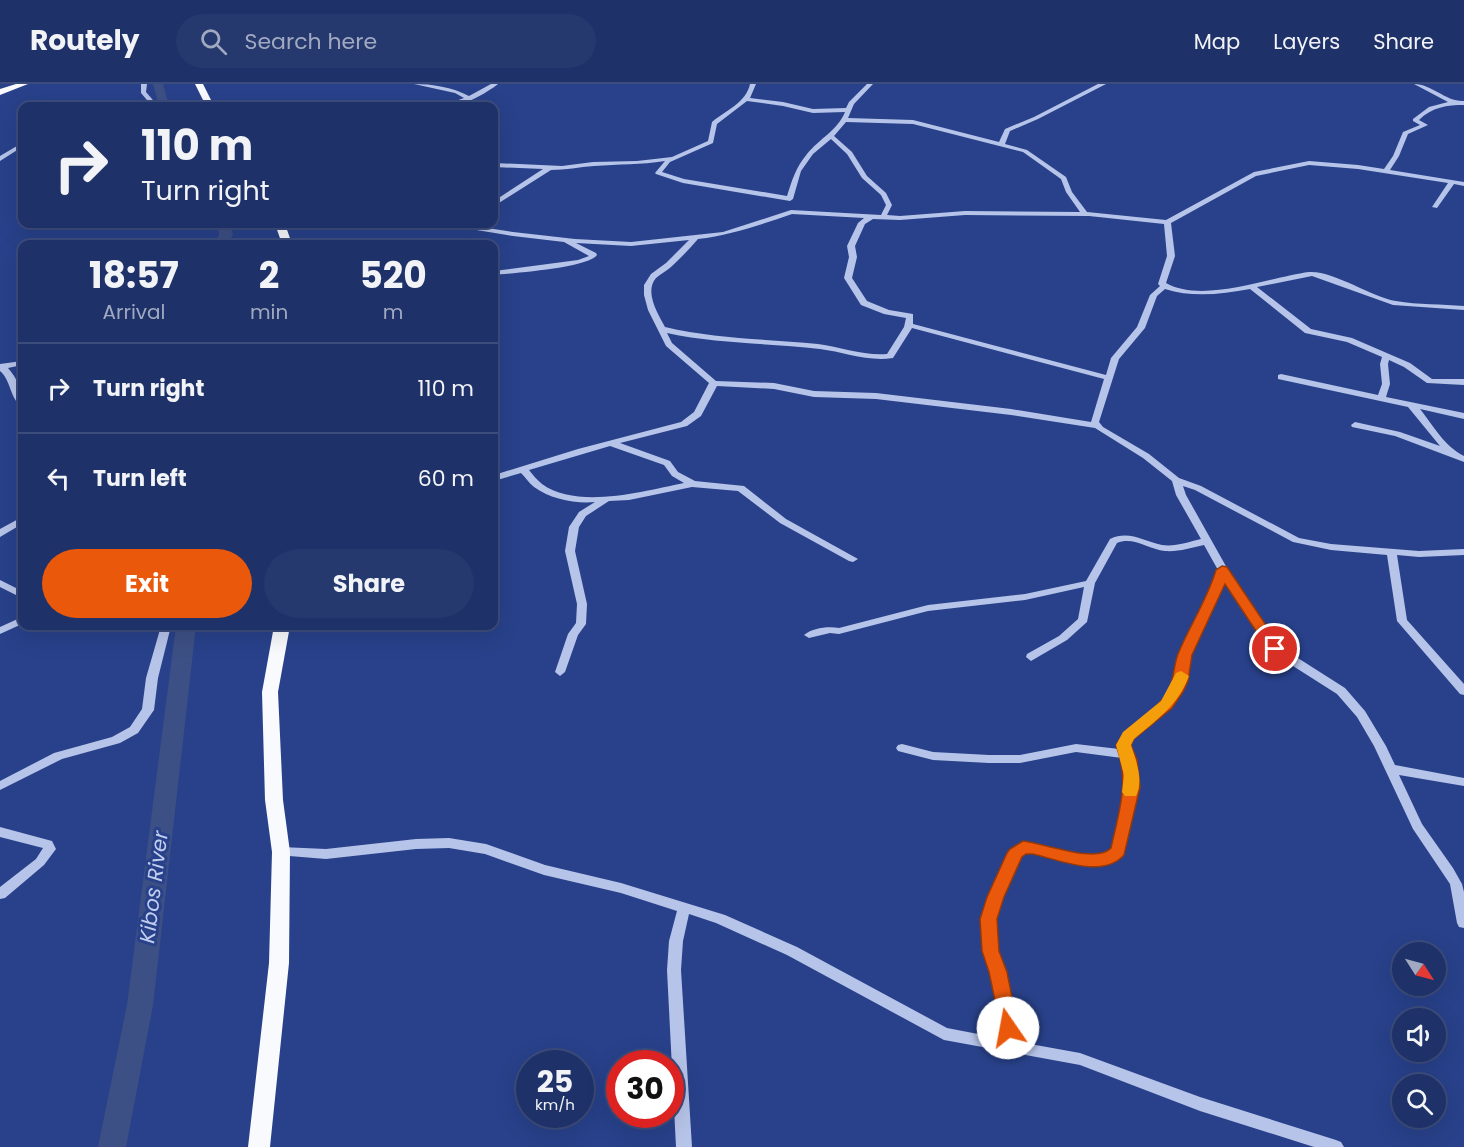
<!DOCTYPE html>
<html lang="en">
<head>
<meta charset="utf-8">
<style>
	:root { --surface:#1e3168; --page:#26396e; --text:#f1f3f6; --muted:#a1a9c0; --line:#3c4c7c; --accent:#ea580c }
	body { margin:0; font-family:Poppins,sans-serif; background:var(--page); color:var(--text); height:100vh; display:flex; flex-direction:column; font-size:22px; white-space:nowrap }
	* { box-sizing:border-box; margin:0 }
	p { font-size:20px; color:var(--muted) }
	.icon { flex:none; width:33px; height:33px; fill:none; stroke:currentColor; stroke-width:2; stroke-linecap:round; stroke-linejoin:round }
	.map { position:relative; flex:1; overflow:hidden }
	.details { position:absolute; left:18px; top:156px; width:480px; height:390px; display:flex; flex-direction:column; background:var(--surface); border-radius:12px; box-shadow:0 6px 24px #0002,0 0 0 2px var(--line) }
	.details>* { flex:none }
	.hud { position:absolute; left:18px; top:18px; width:480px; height:126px; border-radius:12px; box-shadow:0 6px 24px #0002,0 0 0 2px var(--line); background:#1e3168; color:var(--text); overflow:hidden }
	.needle { width:39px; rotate:126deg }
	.controls { position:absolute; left:1392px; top:858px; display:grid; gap:12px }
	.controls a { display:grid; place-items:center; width:54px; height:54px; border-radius:50%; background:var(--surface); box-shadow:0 6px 24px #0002,0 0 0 2px var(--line); font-size:30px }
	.speed { position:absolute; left:516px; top:966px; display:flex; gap:12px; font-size:30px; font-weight:700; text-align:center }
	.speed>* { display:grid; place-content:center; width:78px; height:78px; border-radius:50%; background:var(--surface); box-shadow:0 6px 24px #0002,0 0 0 2px var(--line); line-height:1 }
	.speed small { font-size:15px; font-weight:400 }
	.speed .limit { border:9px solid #d22; background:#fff; color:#111 }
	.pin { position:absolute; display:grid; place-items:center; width:51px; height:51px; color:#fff; margin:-26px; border:3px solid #fff; border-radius:50%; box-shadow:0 2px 6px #0007 }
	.me { position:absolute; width:66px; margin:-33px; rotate:348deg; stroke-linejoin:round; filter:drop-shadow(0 0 4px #0008) }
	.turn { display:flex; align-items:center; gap:21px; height:126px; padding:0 24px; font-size:27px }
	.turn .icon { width:78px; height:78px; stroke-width:2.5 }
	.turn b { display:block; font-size:42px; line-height:51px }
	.eta { display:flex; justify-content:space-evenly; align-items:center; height:102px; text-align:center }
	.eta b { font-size:36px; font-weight:700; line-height:42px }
	.button { display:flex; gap:12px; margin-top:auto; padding:12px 24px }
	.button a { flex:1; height:69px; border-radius:36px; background:var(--accent); color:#fff; font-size:24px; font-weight:700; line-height:69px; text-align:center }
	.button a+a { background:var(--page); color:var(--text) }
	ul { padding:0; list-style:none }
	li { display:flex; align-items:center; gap:18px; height:90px; padding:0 24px; border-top:2px solid var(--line) }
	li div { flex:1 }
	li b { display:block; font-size:22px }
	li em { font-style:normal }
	header { display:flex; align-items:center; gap:36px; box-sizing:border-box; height:84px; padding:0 30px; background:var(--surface); border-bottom:2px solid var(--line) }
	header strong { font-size:28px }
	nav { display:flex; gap:33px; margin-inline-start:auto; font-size:21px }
	.search { width:420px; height:54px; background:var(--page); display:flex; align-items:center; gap:15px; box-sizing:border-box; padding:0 21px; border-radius:33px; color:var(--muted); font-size:22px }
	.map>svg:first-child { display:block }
</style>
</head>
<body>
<header>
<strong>Routely</strong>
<div class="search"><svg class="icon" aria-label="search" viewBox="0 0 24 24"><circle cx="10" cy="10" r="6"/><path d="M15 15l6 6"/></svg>Search here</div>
<nav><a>Map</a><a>Layers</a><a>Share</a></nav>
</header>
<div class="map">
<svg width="1464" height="1063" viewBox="0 0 1464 1063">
	<rect width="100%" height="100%" fill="#28418a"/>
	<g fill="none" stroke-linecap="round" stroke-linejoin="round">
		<path fill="#3d5085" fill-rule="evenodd" d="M153,0H163L169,22H159Z
			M218,140H231L233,151L226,160H213L219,151Z
			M176,542H196L153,921L126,1063H98L127,921Z"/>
		<path fill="#b6c4e9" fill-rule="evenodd" d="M141,0H147L146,8L158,22H152L141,9Z
			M414,0C432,0 452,3 469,12L491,0H498C484,11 460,24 442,22L464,14L455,9Z
			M750,0H756L750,14L783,18L813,25L846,24L849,18L867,0H873L854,20L848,34L913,36L999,58L1005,45L1034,33L1098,0H1106L1038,35L1010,47L1005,60L1027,66L1066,93L1072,108L1087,128L1166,136L1254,88L1309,77L1358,81L1384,85L1393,72L1403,48L1420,41L1413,37V35L1429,23L1448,18L1414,0C1432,0 1446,18 1464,17V21C1447,21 1432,23 1419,36L1428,41L1408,50L1399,72L1390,86L1464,98V102L1454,100L1437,124L1432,123L1448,99L1358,85L1309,81L1256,92L1171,139L1175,172L1166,199C1203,220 1270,193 1309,188C1332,186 1372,213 1396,217C1418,221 1442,220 1464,222V226L1393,221L1312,192L1257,203L1311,245L1352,254L1410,279L1432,295H1464V301L1427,299L1404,283L1389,276L1388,280L1390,300L1386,313L1464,329V335L1420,325C1433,341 1444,362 1464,372V378L1395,352L1352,343L1351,341L1355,338L1400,348L1440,362L1408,323L1278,295V291L1281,290L1378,311L1382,300L1380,280L1382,273L1347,258L1305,249L1250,205C1222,210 1193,214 1165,205L1157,212L1145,244L1119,275L1099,338L1103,343L1149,370L1179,394L1201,402L1299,454L1331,460L1419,467L1464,465V471L1419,473L1397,471L1407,536L1464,600V611L1460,610L1397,537L1387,471L1331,466L1293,458L1195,406L1183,402L1186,411L1241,509L1279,562L1345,604L1365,627L1386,662L1395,681L1464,694V702L1399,691L1422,740L1453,784L1462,800L1464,808V844L1459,843L1457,839L1450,800L1413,745L1374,662L1357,633L1337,610L1271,568L1224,498L1190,571L1182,608L1170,623L1133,654L1130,661C1139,688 1137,715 1130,743C1128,752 1126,762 1122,770C1093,793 1058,774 1025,768L1020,772L1001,813L996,835L997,867L1005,888L1019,958L1080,969L1200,1013L1336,1056L1341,1058L1344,1063H1314L1200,1027L1080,981L944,956L787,871L716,839L689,830L683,857L681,886L692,1063H676L667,886L669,857L677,827L621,809L544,791L485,770L449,764L416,765L326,775L277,771L275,768L277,765L281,763L326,765L416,755L449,754L486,760L545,781L621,799L725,831L797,863L947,944L1004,955L991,888L983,867L982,835L989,813L1011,766L1023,758L1086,772L1105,770L1112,765C1120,734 1128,705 1122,674L1076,668L1020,679H989L933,676L898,667L896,664L898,661L902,660L933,668L989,671H1020L1076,660L1119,665L1118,661L1124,649L1162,617L1171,607L1180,571L1212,506L1218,486L1204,461C1191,464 1178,468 1165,467C1148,465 1133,452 1117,459L1095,499L1087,538L1067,556L1031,577L1026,573L1027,570L1059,552L1078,535L1084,503L1025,516L928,527L839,550L830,549L809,554L804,551C812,544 828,542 839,544L928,521L1025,510L1086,497L1110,455C1129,446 1143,457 1162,461C1175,463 1188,458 1201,455L1176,411L1172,397L1143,374L1095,344L1011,331L876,315L814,313L774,305L717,302L701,332L687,342L620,359L670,377L678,388L695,397L744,402L786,435L858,475L853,478L849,477L780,439L738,407L692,403L629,416L609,417L586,432L579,443L575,467L587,520L586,540L578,551L565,588L560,592L555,588L568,550L576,539L577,520L565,467L569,443L579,428L595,418C576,420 550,415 534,403C529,399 525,393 521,389L494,397V391L578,365L681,338L694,328L709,299L666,262L648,226L644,211V201L651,190L666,179L689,156L631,162L576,159L596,169L597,171C588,184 513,189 494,191V187L578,176L589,172L564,158L513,152L452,142L449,140H462L513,148L575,155L631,158L723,148L791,126L881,131L886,121L881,111L862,94L847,70L831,55L813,70L801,87L793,115L790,117L683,99L656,90L655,89L665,77C640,81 619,80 594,82C579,83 566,86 551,86L494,122V117L543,85L494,83V79L562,82L593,78L637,77L672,73L708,57L712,38C726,26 746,19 750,0ZM747,17L783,22L813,29L845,28C838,46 819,55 807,70C796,83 792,96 787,112L684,95L662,88L670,78L713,59L717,40ZM846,38L913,40L1023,68L1061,95L1066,108L1080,128L965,127L900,132L887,131L892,121L886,109L867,92L852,68L834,52ZM792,130L864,134L858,139L847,162L849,173L844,194L861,221L884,230L906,234L904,243L887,270C864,272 841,263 818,260C767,255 715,255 665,243C658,230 644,208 656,194C660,190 667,187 671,183C681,174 690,164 698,155C731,151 760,141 792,130ZM965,131L1089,132L1164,140L1167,172L1158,200L1160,202L1150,211L1137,243L1111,274L1106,291L913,240V230L889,226L867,217L852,194L857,173L855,162L865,140L873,135L900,136ZM912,244L1104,295L1091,338L1011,325L876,309L814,307L774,299L716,297L672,259L667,249C717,260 769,259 820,265C844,268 868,278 893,274ZM610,362L664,381L672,392L684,399C644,407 578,426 542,400C537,396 533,391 529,386Z
			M22,59V63L0,77V72Z
			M22,277V281L8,284C18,295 23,309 22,323C10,315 11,296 0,287V280Z
			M22,433V440L0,453V445Z
			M0,496L22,507V514L0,503Z
			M22,533V540L0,550V543Z
			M161,542H171L158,594L154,626L138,649L120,659L62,675L0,706V697L54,669L112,653L130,643L142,625L146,594Z
			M0,743L52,757L56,765L44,781L5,814L0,815V803L36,775L43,764L0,753Z"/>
		<path fill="#f8fafe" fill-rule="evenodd" d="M16,0H28L0,11V5Z
			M195,0H203L214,22H206Z
			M275,140H285L292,160H282Z
			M274,542H290L278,608L283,716L290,768L289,879L270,1063H248L269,879L272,768L265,716L262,608Z"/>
	</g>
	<path fill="#ea580c" stroke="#983908" stroke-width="1.5" d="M1222,482L1227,483L1282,565L1280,568H1270L1225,500L1192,571L1188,597L1183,608L1172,624L1134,655L1131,661L1137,676L1140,703L1124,771C1103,795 1059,776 1033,770H1026L1022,773L1004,813L997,835L999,867L1007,888L1018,944L1015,949L1008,952L1002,949L989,888L982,867L980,835L987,813L1007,769L1010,765L1023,757C1043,759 1097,780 1111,764C1119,727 1130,698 1116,661C1127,641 1147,633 1162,616C1175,602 1172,586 1178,570C1190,541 1207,516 1216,486Z"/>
	<path fill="#f59e0b" d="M1181,587L1189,592C1178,621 1157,636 1134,655L1131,661C1136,677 1144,696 1136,712H1125L1122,708L1124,691L1116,661L1123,648L1161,617L1176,589Z"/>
	<g text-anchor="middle" stroke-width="6" stroke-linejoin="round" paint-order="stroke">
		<g font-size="21" font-style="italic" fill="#c1cef0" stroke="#28418a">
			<text transform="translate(154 803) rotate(-83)" y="7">Kibos River</text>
		</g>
	</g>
</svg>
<div class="controls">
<a><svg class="needle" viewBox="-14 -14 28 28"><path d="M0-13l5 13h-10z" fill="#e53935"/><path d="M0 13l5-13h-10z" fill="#a1a9c0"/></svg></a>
<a><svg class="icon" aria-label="sound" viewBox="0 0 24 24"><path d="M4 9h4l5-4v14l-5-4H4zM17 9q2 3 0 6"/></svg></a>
<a><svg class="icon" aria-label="search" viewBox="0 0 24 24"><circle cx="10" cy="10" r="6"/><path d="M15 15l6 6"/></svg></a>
</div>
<div class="speed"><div>25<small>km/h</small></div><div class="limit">30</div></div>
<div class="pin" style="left:1275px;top:565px;background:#d93025"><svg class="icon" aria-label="arrive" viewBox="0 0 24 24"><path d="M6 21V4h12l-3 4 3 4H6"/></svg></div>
<svg class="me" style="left:1008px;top:944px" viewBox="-20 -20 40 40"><circle r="19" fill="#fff"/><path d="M0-13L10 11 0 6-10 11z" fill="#ea580c"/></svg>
<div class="hud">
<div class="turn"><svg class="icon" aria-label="right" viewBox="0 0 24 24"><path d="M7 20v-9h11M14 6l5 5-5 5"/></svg><div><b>110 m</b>Turn right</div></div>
</div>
<section class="details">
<div class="eta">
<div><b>18:57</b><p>Arrival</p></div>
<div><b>2</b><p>min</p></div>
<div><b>520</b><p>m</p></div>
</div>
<ul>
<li><svg class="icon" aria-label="right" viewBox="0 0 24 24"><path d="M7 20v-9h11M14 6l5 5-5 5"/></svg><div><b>Turn right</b></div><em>110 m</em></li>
<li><svg class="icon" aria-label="left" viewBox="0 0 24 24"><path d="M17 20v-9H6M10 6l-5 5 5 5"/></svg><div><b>Turn left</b></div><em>60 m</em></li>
</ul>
<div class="button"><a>Exit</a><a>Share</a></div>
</section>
</div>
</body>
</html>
